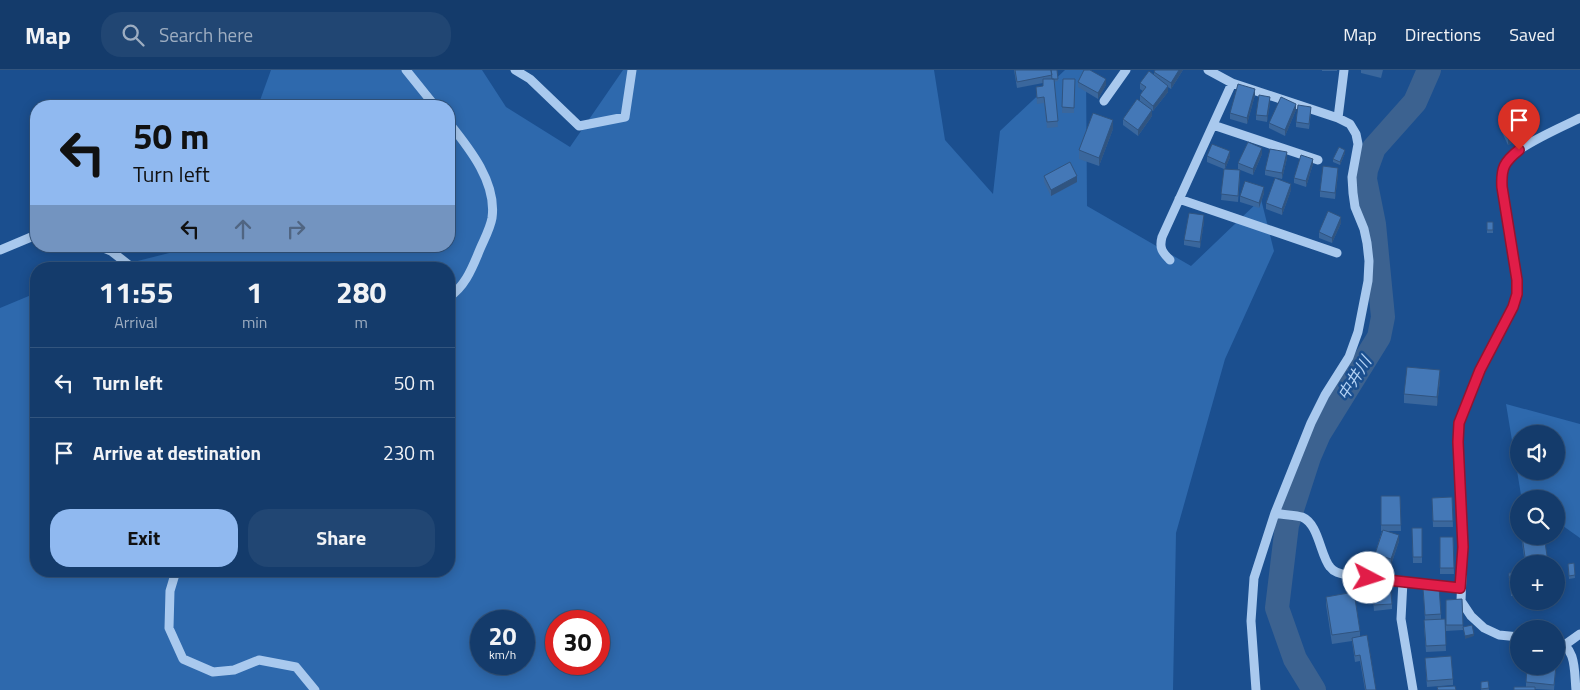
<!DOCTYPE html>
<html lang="en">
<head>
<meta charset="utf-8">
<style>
	:root { --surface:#143b6b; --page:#214673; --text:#f1f3f6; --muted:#9dadc1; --line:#33557e; --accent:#90b9f0 }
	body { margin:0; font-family:"Titillium Web","Noto Sans JP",sans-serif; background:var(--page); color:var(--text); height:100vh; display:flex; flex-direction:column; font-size:19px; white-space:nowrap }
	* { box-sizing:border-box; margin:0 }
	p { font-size:16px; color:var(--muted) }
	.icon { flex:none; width:28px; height:28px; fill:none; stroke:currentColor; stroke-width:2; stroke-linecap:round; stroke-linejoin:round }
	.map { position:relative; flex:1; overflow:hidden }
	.drawer { position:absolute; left:30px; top:192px; width:425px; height:315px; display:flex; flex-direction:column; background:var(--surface); border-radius:20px; box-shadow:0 2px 12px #0003,0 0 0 1px var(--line) }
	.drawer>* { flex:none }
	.top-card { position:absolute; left:30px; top:30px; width:425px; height:152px; border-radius:20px; box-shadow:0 2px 12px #0003,0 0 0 1px var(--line); background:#90b9f0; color:#111; overflow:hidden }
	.tools { position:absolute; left:1510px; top:355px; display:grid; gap:10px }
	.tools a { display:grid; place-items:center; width:55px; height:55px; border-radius:50%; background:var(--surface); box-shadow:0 2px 12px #0003,0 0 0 1px var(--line); font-size:25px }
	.speed { position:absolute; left:470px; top:540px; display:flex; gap:10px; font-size:25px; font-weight:700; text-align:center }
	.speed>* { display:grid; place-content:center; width:65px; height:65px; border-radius:50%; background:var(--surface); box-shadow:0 2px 12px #0003,0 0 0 1px var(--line); line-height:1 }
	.speed small { font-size:12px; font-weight:400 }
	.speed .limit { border:8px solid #d22; background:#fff; color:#111 }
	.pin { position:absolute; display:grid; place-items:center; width:42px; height:42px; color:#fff; margin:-51px -21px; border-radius:50% 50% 50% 0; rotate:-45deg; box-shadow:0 0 5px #0007 }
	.pin .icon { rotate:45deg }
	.me { position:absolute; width:55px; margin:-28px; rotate:95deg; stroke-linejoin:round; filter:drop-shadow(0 0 4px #0008) }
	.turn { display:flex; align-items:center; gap:18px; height:105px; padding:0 20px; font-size:22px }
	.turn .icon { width:65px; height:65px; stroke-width:2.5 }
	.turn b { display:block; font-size:35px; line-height:42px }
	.lanes { display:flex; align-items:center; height:48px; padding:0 20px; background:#0003; justify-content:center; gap:25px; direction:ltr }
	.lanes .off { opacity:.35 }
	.eta { display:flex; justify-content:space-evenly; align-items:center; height:85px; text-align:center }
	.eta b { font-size:30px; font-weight:700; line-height:35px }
	.button { display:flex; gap:10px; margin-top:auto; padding:10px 20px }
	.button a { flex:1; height:58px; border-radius:20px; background:var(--accent); color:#111; font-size:20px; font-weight:700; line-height:58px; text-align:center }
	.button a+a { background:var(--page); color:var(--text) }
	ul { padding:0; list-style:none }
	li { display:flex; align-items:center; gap:15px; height:70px; padding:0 20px; border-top:1px solid var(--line) }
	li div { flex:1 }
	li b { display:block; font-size:19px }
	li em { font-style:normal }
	header { display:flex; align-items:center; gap:30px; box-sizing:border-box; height:70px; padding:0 25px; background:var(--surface); border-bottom:1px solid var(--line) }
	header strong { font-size:24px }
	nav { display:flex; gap:28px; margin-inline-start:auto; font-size:18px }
	.search { width:350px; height:45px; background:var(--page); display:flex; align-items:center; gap:12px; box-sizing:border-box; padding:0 18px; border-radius:20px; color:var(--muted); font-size:19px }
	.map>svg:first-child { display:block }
</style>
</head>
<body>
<header>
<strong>Map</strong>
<div class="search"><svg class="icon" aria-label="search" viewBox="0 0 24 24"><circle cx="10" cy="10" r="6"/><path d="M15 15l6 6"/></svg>Search here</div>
<nav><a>Map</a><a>Directions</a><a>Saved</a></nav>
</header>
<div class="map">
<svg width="1580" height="620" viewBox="0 0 1580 620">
	<rect width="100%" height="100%" fill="#1b4f8f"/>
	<path fill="#2e69ad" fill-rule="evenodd" d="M271,0H482L506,37L570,77L623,0H934L945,70L993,124L1000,61L1065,0H1086L1087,136L1191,196L1261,129L1274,181L1225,289L1176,463L1173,620H0V238L36,223V501H449V199H106L185,179L188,176H449V36H258ZM481,551H524V594H481ZM556,551H599V594H556Z
		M1506,334L1580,354V468L1556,451V429H1527L1521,425ZM1519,364H1556V401H1519Z"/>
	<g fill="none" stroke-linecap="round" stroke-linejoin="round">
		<path stroke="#3c6290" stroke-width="24" d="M1314,620L1295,589L1277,538L1287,455L1309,387L1319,364L1379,267L1383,247L1374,154L1365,109L1366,100L1374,78L1415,32L1429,0"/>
		<path stroke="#a9c9ee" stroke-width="9" d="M406,0L435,36
			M515,0L530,9L579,56L625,47L632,0
			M1208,0L1232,13L1338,48L1350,54L1356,64L1358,74L1352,107L1353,123L1355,137L1364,159L1367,173L1369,191L1368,211L1358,262L1349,287L1325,325L1311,353L1275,443L1254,508L1251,551L1256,620
			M1104,31L1126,0
			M1338,48L1344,0
			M449,53C470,79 497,113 492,148C490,160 482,173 478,184C471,201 464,217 449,227
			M1213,55L1318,90
			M1179,129L1337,183
			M99,176L111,181L134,199
			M0,180L36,165
			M1170,190C1162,182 1159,178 1162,167L1232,13
			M1275,443C1284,445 1295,445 1302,447C1319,454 1320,485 1330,497C1335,504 1344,504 1351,506L1460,518
			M176,501L170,521L169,558L183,589L213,602L234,600L259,590L296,597L315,620
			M1403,511L1401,549L1413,620
			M1519,567L1499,565L1484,558L1471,546L1461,531L1463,477L1458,372L1459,353L1464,338L1480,300L1513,237L1517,224V210L1502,117C1502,108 1501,100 1507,91C1515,77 1564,56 1580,48
			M1556,570C1577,578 1574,601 1576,620
			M1566,574L1580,564"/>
	</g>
	<path fill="#3a679d" d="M1014,0H1057L1058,11L1054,12L1058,57L1047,58L1044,33L1037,34L1036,17L1043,16V13L1017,18Z
		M1183,0L1171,19L1168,17V22L1153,41L1140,31V25L1143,21L1140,19V13L1154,5V2Z
		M1322,0H1337V1H1322Z
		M1361,0H1383L1381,8L1361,3Z
		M1063,9H1075L1074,43H1062Z
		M1078,12L1106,15L1098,29L1078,17Z
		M1255,25L1247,54L1230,49V43Z
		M1270,33L1267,52L1256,50V45Z
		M1296,40L1285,66L1269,58V53Z
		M1311,43L1309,59L1296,57V52Z
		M1152,46L1138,66L1123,55V49Z
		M1500,52L1538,59L1508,75L1500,58Z
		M1113,59L1099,96L1079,89V80Z
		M1345,83L1340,95L1333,92V89Z
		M1262,84L1253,105L1238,99V93Z
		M1207,86L1230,87L1225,99L1240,106L1238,132L1221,130L1224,99L1207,92Z
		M1287,88L1282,109L1265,105V100Z
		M1313,94L1306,117L1294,113V108Z
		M1338,104L1335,129L1320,127V121Z
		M1044,106L1077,112L1051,126L1044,112Z
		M1291,120L1282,145L1266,139V133Z
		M1264,123L1259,138L1240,132V126Z
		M1204,151L1200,178L1184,175V170Z
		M1487,152H1493V163H1487Z
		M1341,153L1332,173L1319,168V162Z
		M1440,309L1437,336L1404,333V324Z
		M1381,426H1400L1401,461H1386L1399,471L1391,495L1375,490V484L1382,461H1381Z
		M1452,427L1453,457H1433L1432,428Z
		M1412,458H1422V493H1413Z
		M1521,466H1544L1548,494H1525Z
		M1440,467H1453L1454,504H1440Z
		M1574,493L1575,508L1569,509L1568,494Z
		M1509,503H1519V526H1511L1510,510L1509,511Z
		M1372,513L1392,534V539L1374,541Z
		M1423,518L1441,544V549H1445L1446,581L1426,582L1424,556L1425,550Z
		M1326,527L1360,561V566L1376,620H1365L1360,591L1355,592L1352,571L1332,574L1326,535Z
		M1462,529L1463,560L1446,561V530Z
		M1425,588L1453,609V615L1427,617Z
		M1556,596L1554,620L1535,619L1526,617V612L1539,599Z
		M1488,611L1489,620H1481V612Z"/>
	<path fill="#305480" d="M1179,0H1183L1171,19V13Z
		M1106,9V15L1098,29V23Z
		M1168,16V22L1153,41V36Z
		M1255,19V25L1247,54V48Z
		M1270,27V33L1267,52V46Z
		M1296,34V40L1285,66V60Z
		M1152,40V46L1138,66V60Z
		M1113,50V59L1099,96V88Z
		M1538,53V59L1508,75V69Z
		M1262,78V84L1253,105V99Z
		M1345,80V83L1340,95V92Z
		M1230,81V87L1225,99V94Z
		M1287,82V88L1282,109V103Z
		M1313,89V94L1306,117V111Z
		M1338,98V104L1335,129V123Z
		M1077,106V112L1051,126V120Z
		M1291,114V120L1282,145V139Z
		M1264,117V123L1259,138V133Z
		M1204,145V151L1200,178V172Z
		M1341,147V153L1332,173V168Z
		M1440,300V309L1437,336V327Z
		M1399,465V471L1391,495V489Z
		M1474,564V566L1465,569V566Z"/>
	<path fill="#4478b7" stroke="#305480" d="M1015,0H1051L1052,5L1017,12Z
		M1051,0H1057L1058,9H1052Z
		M1084,0H1090L1106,9L1098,23L1078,12Z
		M1155,0H1179L1171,13L1154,2Z
		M1149,1L1168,16L1153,36L1140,25L1146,17L1140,13Z
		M1043,9H1054L1058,51L1047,52L1044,27L1037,28L1036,17L1043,16Z
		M1063,9H1075L1074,38L1062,37Z
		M1238,14L1255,19L1247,48L1230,43Z
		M1259,25L1270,27L1267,46L1256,45Z
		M1281,27L1296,34L1285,60L1269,53Z
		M1137,29L1152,40L1138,60L1123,49Z
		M1298,35L1311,37L1309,54L1296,52Z
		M1530,37L1538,53L1508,69L1500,52Z
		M1093,43L1113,50L1099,88L1079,80Z
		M1248,72L1262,78L1253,99L1238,93Z
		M1212,74L1230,81L1225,94L1207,86Z
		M1339,77L1345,80L1340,92L1333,89Z
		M1270,79L1287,82L1282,103L1265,100Z
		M1301,85L1313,89L1306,111L1294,108Z
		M1070,92L1077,106L1051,120L1044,106Z
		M1323,96L1338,98L1335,123L1320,121Z
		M1224,99L1240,100L1238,126L1221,124Z
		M1275,108L1291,114L1282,139L1266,133Z
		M1245,111L1264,117L1259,133L1240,126Z
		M1328,141L1341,147L1332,168L1319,162Z
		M1189,143L1204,145L1200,172L1184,170Z
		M1487,152H1493V160H1487Z
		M1407,297L1440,300L1437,327L1404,324Z
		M1381,426H1400L1401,455H1381Z
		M1452,427L1453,451H1433L1432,428Z
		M1412,458H1422V487H1413Z
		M1383,460L1399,465L1391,489L1375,484Z
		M1522,466H1544L1548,492L1526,494Z
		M1440,467H1453L1454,498H1440Z
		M1574,493L1575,505L1569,506L1568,494Z
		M1509,503H1519V505L1510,506L1511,508H1509Z
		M1519,505V520H1511L1510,506Z
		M1390,511L1392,534L1374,535L1372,513Z
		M1439,517L1441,544L1425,545L1423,518Z
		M1354,522L1360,561L1332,565L1326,527Z
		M1462,529L1463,555H1446V530Z
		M1445,549L1446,575L1426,576L1424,550Z
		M1472,555L1474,564L1465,566L1463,557Z
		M1367,565L1376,620H1366L1360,585L1355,586L1352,568Z
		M1451,586L1453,609L1427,611L1425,588Z
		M1539,596H1556L1554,615L1526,612L1527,598L1539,599Z
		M1488,611L1489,618L1481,619V612Z
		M1455,616L1456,620H1438L1437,617Z
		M1514,617H1535V620H1514Z"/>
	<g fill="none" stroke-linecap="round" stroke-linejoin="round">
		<defs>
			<path id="route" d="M1369,508L1460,518L1463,477L1458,372L1459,353L1480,300L1513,237L1517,224V210L1502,117C1501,98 1504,92 1519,80"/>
		</defs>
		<use href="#route" stroke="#92132f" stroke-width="12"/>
		<use href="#route" stroke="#e11d48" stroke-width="9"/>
	</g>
	<g text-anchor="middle" stroke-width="5" stroke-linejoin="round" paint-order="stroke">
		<g font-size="16" font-style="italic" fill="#b5d3f5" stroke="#1b4f8f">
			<text transform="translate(1354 308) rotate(-58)" y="6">中井川</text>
		</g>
	</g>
</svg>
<div class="tools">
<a><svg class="icon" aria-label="sound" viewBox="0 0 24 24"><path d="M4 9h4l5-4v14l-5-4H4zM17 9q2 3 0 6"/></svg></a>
<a><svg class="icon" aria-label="search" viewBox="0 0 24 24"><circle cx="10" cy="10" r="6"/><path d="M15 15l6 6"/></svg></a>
<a>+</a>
<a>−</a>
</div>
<div class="speed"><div>20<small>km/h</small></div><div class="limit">30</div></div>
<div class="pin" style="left:1519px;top:80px;background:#d93025"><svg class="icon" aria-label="arrive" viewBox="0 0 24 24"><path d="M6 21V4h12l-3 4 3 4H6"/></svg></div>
<svg class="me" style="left:1369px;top:508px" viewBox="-20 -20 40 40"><circle r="19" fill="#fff"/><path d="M0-13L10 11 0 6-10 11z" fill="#e11d48"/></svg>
<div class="top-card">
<div class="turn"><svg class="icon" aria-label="left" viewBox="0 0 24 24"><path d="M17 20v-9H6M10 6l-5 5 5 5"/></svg><div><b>50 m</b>Turn left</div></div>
<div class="lanes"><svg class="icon" aria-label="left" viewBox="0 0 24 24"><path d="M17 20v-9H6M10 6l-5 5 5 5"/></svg><svg class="icon off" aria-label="ahead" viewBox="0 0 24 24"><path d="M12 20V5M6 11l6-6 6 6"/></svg><svg class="icon off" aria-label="right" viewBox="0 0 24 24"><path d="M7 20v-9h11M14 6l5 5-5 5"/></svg></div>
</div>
<section class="drawer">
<div class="eta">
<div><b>11:55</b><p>Arrival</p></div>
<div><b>1</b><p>min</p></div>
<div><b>280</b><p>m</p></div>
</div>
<ul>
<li><svg class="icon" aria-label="left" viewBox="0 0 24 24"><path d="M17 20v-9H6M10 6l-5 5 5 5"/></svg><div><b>Turn left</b></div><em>50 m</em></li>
<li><svg class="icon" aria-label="arrive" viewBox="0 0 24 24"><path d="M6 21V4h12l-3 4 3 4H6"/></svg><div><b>Arrive at destination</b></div><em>230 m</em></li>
</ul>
<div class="button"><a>Exit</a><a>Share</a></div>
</section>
</div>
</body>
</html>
